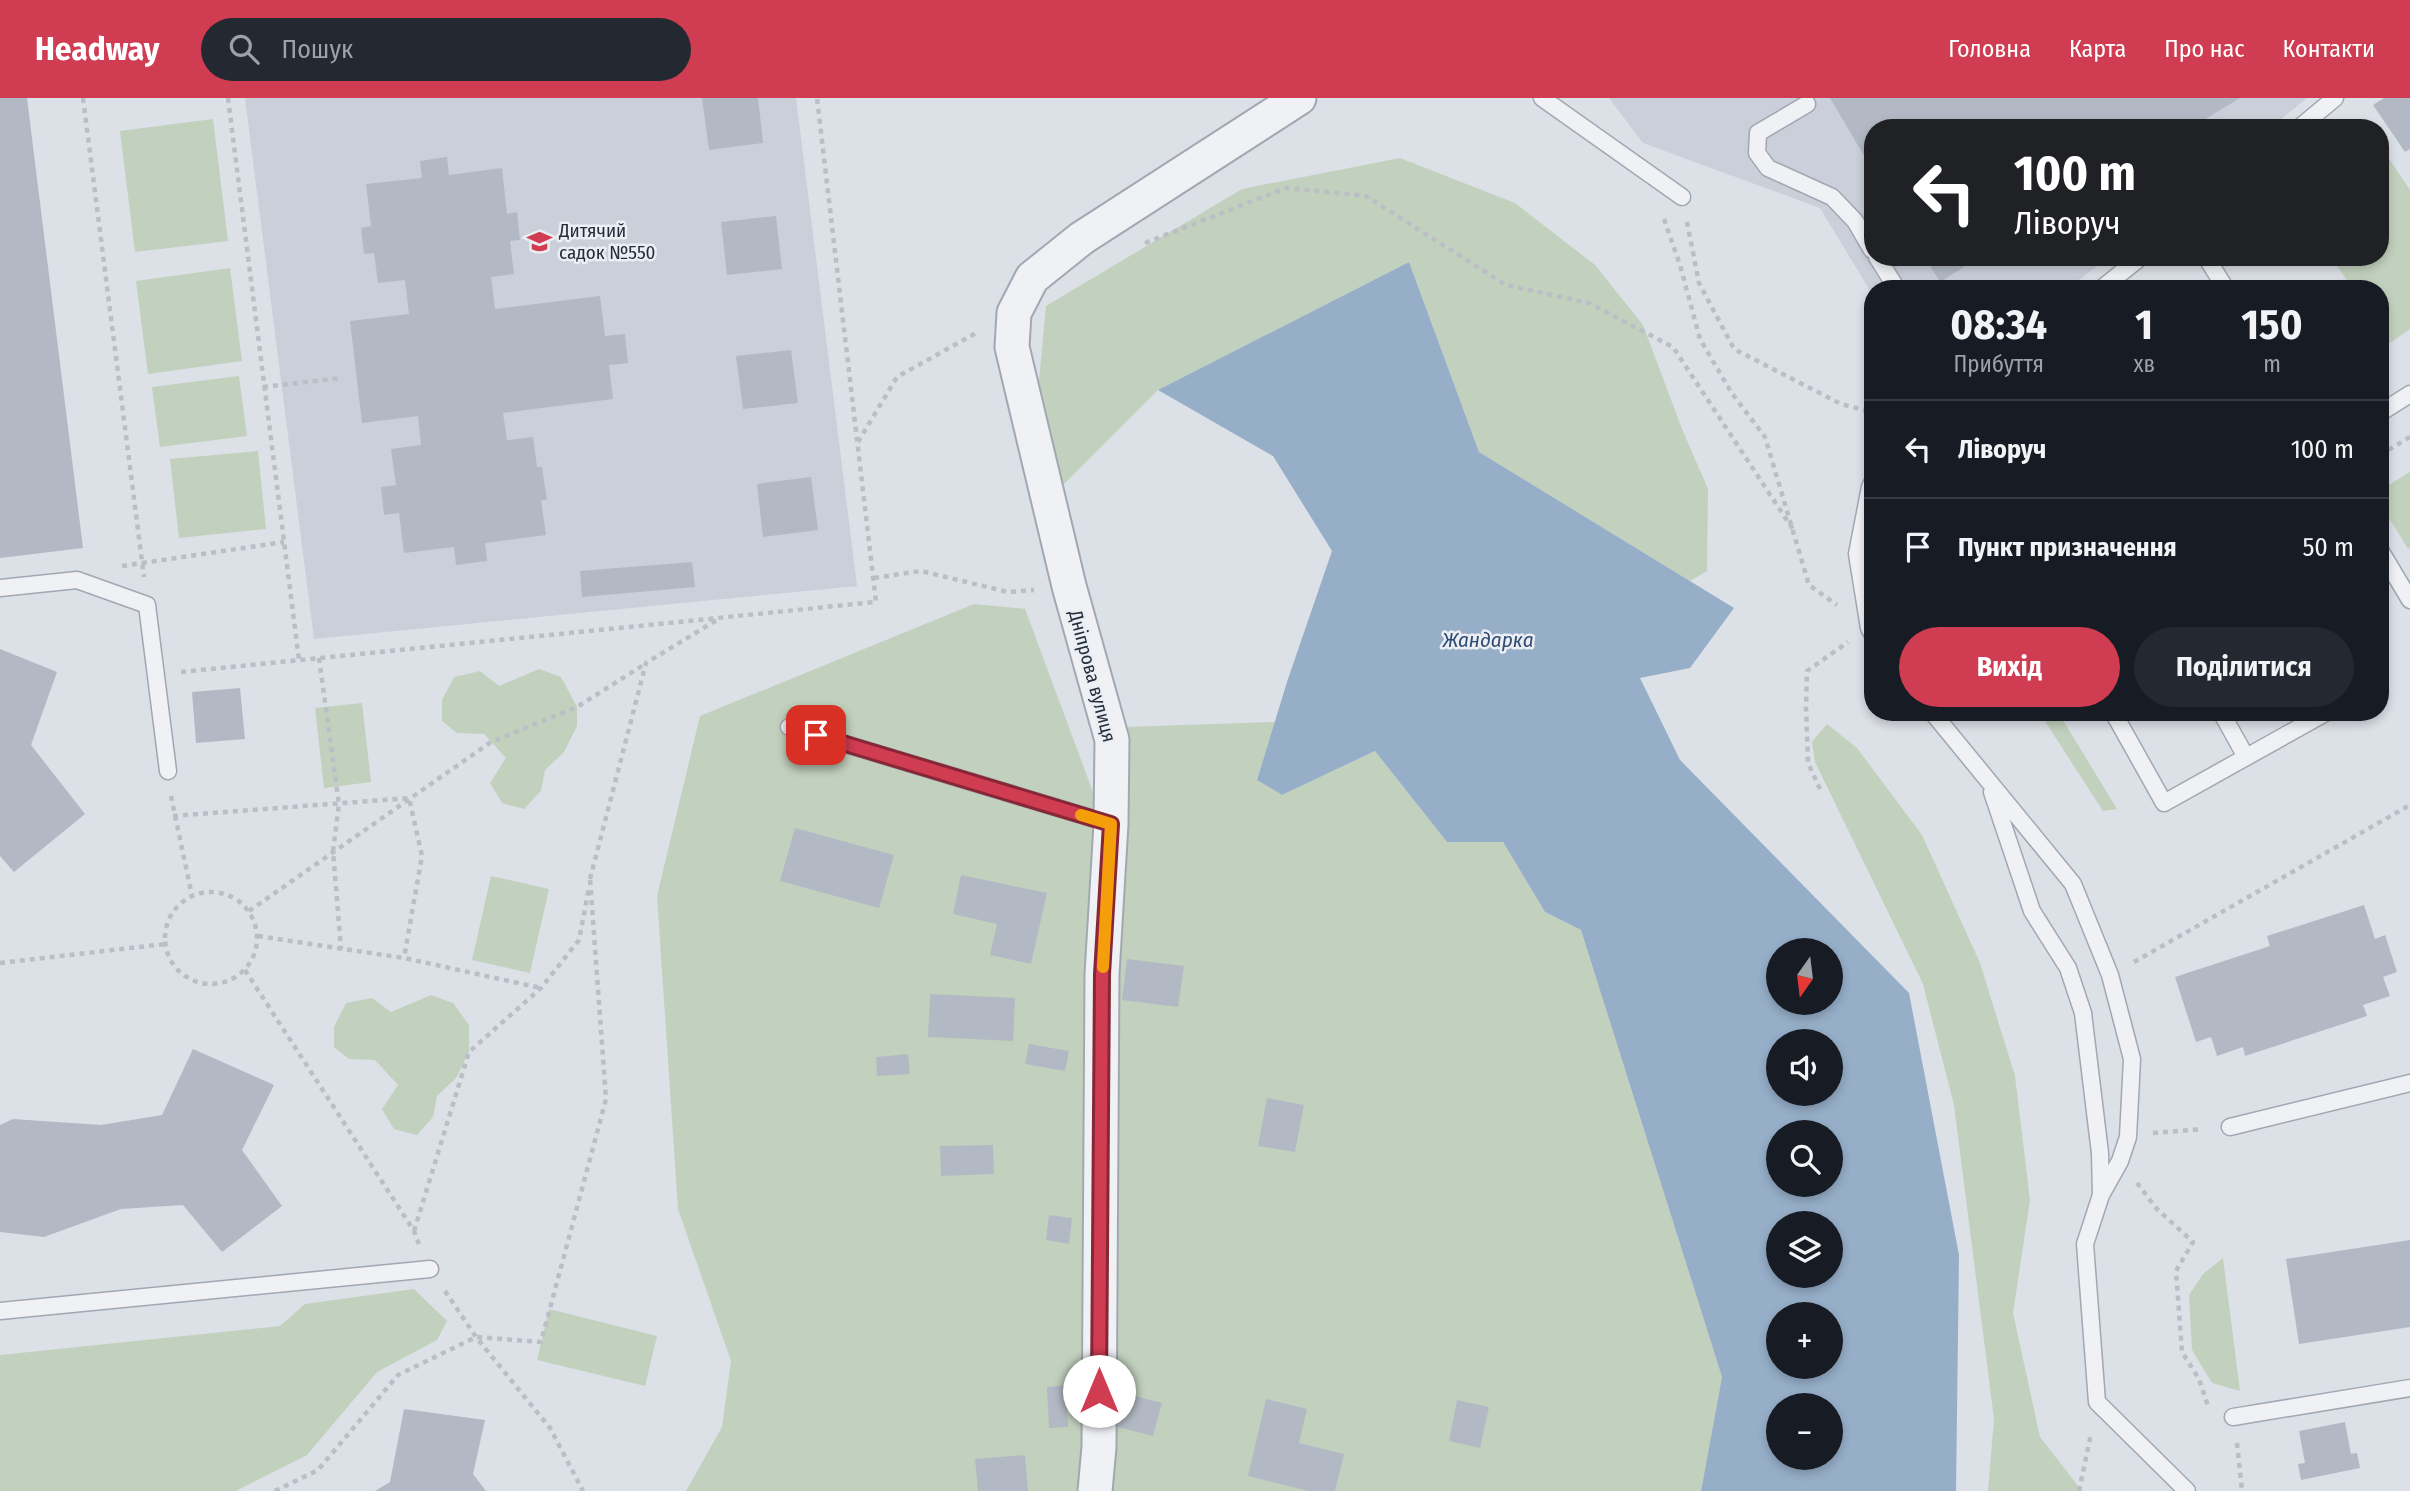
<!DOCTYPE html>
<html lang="uk">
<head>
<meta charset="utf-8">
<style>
	:root { --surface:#171b24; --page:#242831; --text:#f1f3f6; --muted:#9ea1a6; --line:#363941; --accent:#d03c51 }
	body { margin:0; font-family:"Fira Sans Condensed",sans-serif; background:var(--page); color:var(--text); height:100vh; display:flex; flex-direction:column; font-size:26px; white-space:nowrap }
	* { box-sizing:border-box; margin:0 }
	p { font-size:23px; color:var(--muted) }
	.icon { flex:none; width:38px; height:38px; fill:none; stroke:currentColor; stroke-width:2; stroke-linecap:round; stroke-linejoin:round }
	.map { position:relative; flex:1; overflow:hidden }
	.details { position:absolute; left:1864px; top:182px; width:525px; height:441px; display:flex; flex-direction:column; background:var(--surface); border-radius:28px; box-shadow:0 4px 10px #0003 }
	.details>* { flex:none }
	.top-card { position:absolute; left:1864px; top:21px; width:525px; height:147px; border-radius:28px; box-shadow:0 4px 10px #0003; background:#202124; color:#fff; overflow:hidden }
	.needle { width:46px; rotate:194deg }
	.tools { position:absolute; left:1766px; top:840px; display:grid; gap:14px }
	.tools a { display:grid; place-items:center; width:77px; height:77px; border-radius:50%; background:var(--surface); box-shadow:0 4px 10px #0003; font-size:35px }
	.pin { position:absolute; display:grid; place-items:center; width:60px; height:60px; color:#fff; margin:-30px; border-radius:14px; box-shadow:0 4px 10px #0006 }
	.me { position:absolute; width:77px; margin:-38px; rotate:0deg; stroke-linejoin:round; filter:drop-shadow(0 0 5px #0008) }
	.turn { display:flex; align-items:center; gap:24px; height:147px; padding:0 35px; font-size:32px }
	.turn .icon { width:91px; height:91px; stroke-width:2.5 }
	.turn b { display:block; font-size:49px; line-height:60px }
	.eta { display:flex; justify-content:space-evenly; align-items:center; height:119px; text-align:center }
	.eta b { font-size:42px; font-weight:700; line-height:49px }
	.cta { display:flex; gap:14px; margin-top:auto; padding:14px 35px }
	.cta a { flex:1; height:80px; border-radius:42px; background:var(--accent); color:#fff; font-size:28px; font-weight:700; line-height:80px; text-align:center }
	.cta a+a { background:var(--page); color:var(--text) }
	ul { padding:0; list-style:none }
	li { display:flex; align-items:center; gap:21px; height:98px; padding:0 35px; border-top:2px solid var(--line) }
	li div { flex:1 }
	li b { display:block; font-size:26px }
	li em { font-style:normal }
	header { display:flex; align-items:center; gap:42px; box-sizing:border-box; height:98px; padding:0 35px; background:var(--accent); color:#fff }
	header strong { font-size:33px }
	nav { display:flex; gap:38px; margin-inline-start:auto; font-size:24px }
	.search { width:490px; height:63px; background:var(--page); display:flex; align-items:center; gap:18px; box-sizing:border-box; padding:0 24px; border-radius:38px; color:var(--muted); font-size:26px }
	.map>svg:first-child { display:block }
</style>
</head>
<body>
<header>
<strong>Headway</strong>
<div class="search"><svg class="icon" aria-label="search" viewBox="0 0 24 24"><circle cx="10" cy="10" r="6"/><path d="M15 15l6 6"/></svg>Пошук</div>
<nav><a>Головна</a><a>Карта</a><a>Про нас</a><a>Контакти</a></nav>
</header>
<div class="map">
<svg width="2410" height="1393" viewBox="0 0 2410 1393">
	<rect width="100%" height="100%" fill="#dce0e7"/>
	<path fill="#cacfd9" d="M245,0H796L857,488L314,541Z
		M1609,0H2307L2270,30H1872V159H2108L2068,191H1872V196L1820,110L1643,45Z"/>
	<path fill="#c2d1bd" d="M213,21L228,143L135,154L120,33Z
		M2380,47L2410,92V231L2390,245L2380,231V191H2353L2331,159H2380Z
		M1400,60L1515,105L1595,167L1643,227L1682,331L1708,391L1707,473L1690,483L1479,354L1409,164L1158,292L1062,388L1039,283L1046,208L1242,91Z
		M230,170L242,263L148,276L136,183Z
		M239,278L247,338L160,349L152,289Z
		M258,353L266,431L179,440L170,361Z
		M2410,374V450L2408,451L2380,405V392Z
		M974,506L1025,511L1113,748L1124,629L1275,624L1257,682L1282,697L1375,653L1447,744H1503L1545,814L1581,832L1722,1279L1701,1393H686L722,1329L731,1263L678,1111L657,798L700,618Z
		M539,571L561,579L577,609V628L564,654L545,672L541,693L524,711L502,705L490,685L506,660L484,636L457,635L442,623V602L454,579L480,573L499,588Z
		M362,605L371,684L324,690L315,610Z
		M2039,614H2058L2117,711L2103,713Z
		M1827,626L1857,650L1922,737L1980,865L2015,978L2030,1102L2013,1215L2040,1339L2082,1393H1988L1994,1321L1954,1007L1923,886L1815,664L1812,644Z
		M491,778L549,791L530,875L472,862Z
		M431,897L453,905L469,927V954L456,980L437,998L433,1019L417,1037L394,1031L382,1011L398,987L375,962L349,961L334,949V929L346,905L372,900L391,914Z
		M2223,1160L2240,1293L2212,1285L2192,1252L2189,1197L2203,1176Z
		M414,1191L447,1223L437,1242L377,1274L307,1357L236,1393H0V1257L280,1228L305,1206Z
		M549,1211L657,1238L645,1288L537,1262Z"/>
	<path fill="#96aec8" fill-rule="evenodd" d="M1409,164L1479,354L1734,510L1690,570L1640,580L1680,662L1909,895L1959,1157L1956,1393H1701L1722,1279L1581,832L1545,814L1503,744H1447L1375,653L1282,697L1257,682L1287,584L1332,453L1273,358L1158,292ZM1778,852H1830V905H1778ZM1778,943H1830V996H1778ZM1778,1034H1830V1087H1778ZM1778,1125H1830V1178H1778ZM1830,1216V1269H1778V1216ZM1830,1307V1360H1778V1307Z"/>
	<path fill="#b3b9c4" d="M0,0H27L83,450L0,460Z
		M702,0H758L763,45L709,52Z
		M1830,0H2240L2191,30H1872V71Z
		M2384,0H2410V51L2405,54L2373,7Z
		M447,59L449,77L502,70L507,116L517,114L520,142L510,143L514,176L491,179L495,211L600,198L605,238L625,236L628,265L609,267L613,301L503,315L507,342L533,339L537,369H542L547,402H541L546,437L485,445L487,463L456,467L454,449L404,455L399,415L384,417L381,389L396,387L391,351L421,347L418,318L362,325L350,223L409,216L405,182L378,185L374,155L364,156L361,130L371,128L366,86L422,80L420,63Z
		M776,118L782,171L727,177L721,124Z
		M1925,159H1980L1940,184Z
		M791,252L798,305L743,311L736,258Z
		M811,379L818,432L763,439L757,386Z
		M692,464L695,489L582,499L580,473Z
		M0,551L57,574L31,647L85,716L14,774L0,758Z
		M240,590L245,641L196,645L192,594Z
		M795,730L894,757L879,810L780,783Z
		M961,777L1047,795L1031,866L990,857L997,826L953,816Z
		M2364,807L2375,841L2385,837L2397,874L2383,879L2390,898L2363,907L2367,918L2245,958L2243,949L2217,958L2211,939L2196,944L2175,879L2270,848L2267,838Z
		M1127,861L1184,868L1178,909L1122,902Z
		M930,896L1015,900L1013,943L928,939Z
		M1029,946L1069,953L1065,973L1025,966Z
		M193,951L274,987L242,1052L282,1108L222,1154L183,1107L121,1111L44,1139L0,1134V1027L13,1021L101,1027L162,1017Z
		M908,956L910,976L877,978L876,959Z
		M1267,1000L1304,1007L1295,1054L1258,1048Z
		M993,1047L994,1076L941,1078L940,1048Z
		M1049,1117L1072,1120L1069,1146L1046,1142Z
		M2410,1142V1229L2299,1246L2286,1161Z
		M1066,1287L1068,1329L1049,1330L1047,1289Z
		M1123,1295L1162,1305L1153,1338L1114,1328Z
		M1266,1301L1307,1311L1299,1345L1344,1356L1335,1393H1308L1248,1378Z
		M1457,1302L1489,1309L1480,1350L1449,1343Z
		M404,1311L485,1322L473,1376L486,1393H375L390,1384Z
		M2345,1324L2351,1356L2357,1355L2360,1370L2301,1382L2298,1366L2305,1365L2299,1333Z
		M1025,1357L1028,1393H978L975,1361Z"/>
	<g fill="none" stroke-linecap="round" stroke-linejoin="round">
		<defs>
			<path id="lane" d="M1542,0L1682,99
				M1807,6L1758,35L1757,55L1768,70L1832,99L1855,123L1872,152
				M2299,30L2335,0
				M1877,159L1897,191
				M2206,159L2226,191
				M2101,191L2141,159
				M2380,315L2410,296
				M1872,385L1870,389L1857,456L1869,530L1872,535
				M2380,452L2410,502
				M0,490L77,482L147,507L168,673
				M1932,614L2073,786L2110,877L2132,961L2128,1039L2120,1063L2101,1097L2085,1146L2097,1304L2187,1393
				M2113,614L2164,705L2327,614
				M2221,614L2246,659
				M789,629L1111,726
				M1992,694L2032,813L2068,870L2083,915L2100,1055L2101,1097
				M2230,1029L2410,985
				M0,1213L430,1171
				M2233,1319L2410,1290"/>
			<path id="street" d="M1095,1393L1099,1349L1102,876L1111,726L1112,642L1069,488L1012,249L1014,215L1032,180L1082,140L1299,0"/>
		</defs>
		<use href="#lane" stroke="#a2a7b1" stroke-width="19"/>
		<use href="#street" stroke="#a2a7b1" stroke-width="37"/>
		<path stroke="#bbbec5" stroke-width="4.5" stroke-dasharray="5 5" stroke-linecap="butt" d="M83,0L144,479
			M228,0L299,562
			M1664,121L1680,167L1700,241L1731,294L1765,339L1809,487L1837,507
			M1687,124L1699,185L1734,251L1841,306L1872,314
			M1145,145L1286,90L1366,98L1506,187L1589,205L1673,249L1794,433
			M263,289L341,280
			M858,344L897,279L976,235
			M2380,357L2410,339
			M122,468L284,444
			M874,480L921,473L1008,494L1034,492
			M319,560L339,706L333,753L341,851
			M181,574L876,504L817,0
			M1820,691L1808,665L1806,609L1807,573L1848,544
			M171,698L192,798
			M173,718L409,700L422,758L404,860
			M590,781L646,565L720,520
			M165 840a46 46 0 1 1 92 0a46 46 0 1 1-92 0Z
			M249,813L491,644L577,609L645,566
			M258,838L404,860L541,890
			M2134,864L2410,707
			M0,865L165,846
			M245,872L414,1133L419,1146
			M2153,1035L2203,1031
			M2137,1085L2156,1110L2193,1144L2176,1173L2182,1254L2199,1281L2208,1308
			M414,1133L469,954L541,890L579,842L589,790
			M445,1193L476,1239L550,1330L583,1393
			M2237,1345L2242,1393
			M275,1393L318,1372L398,1277L476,1239L541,1244L606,1001L590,781
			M2079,1393L2091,1336"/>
		<use href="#lane" stroke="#eff1f5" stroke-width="16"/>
		<use href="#street" stroke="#eff1f5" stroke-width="33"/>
	</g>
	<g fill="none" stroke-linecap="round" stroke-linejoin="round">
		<defs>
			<path id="route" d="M816,637L1111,726L1102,876L1099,1293"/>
		</defs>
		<use href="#route" stroke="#872735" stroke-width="18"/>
		<use href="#route" stroke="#d03c51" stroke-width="12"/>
		<path stroke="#f59e0b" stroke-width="12" d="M1081,717L1111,726L1103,869"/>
	</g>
	<defs>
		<symbol id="school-bare" viewBox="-9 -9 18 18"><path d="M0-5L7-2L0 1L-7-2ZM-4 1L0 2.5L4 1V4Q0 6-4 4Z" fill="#d03c51" stroke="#ebeff4" stroke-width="2.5" paint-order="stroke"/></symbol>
	</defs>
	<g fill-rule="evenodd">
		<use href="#school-bare" x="522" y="126" width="35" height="35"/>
	</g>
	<g text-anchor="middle" stroke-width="5" stroke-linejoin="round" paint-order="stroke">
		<g font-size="19" fill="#262e3d" stroke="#ebeff4" text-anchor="start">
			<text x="559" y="139">Дитячий<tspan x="559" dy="22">садок №550</tspan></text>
		</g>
		<g font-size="19" fill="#262e3d" stroke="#ebeff4">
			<text transform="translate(1093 578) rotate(75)" y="7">Дніпрова вулиця</text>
		</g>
		<g font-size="21" font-style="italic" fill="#2f4c72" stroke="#ebeff4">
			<text x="1488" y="549">Жандарка</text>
		</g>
	</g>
</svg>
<div class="tools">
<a><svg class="needle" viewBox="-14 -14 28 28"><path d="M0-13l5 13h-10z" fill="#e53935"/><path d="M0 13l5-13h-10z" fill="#9ea1a6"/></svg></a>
<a><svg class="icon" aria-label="sound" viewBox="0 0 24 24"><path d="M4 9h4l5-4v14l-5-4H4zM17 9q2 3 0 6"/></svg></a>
<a><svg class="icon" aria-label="search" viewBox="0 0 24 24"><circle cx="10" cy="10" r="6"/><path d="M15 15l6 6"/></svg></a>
<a><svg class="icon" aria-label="layers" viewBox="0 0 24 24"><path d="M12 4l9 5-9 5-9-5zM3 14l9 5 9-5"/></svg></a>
<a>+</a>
<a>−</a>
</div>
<div class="pin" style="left:816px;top:637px;background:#d93025"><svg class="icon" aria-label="arrive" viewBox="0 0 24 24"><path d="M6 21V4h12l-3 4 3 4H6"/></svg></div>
<svg class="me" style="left:1099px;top:1293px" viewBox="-20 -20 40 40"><circle r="19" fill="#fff"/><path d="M0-13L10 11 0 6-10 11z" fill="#d03c51"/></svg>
<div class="top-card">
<div class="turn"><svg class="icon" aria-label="left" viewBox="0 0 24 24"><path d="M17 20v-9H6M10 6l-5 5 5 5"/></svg><div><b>100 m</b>Ліворуч</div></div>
</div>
<section class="details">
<div class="eta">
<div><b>08:34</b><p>Прибуття</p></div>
<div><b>1</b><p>хв</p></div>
<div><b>150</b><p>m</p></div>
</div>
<ul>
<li><svg class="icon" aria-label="left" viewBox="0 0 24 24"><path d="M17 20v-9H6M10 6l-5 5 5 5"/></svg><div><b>Ліворуч</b></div><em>100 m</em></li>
<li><svg class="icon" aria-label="arrive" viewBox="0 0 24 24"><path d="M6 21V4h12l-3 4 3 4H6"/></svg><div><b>Пункт призначення</b></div><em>50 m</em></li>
</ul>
<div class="cta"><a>Вихід</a><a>Поділитися</a></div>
</section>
</div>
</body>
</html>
